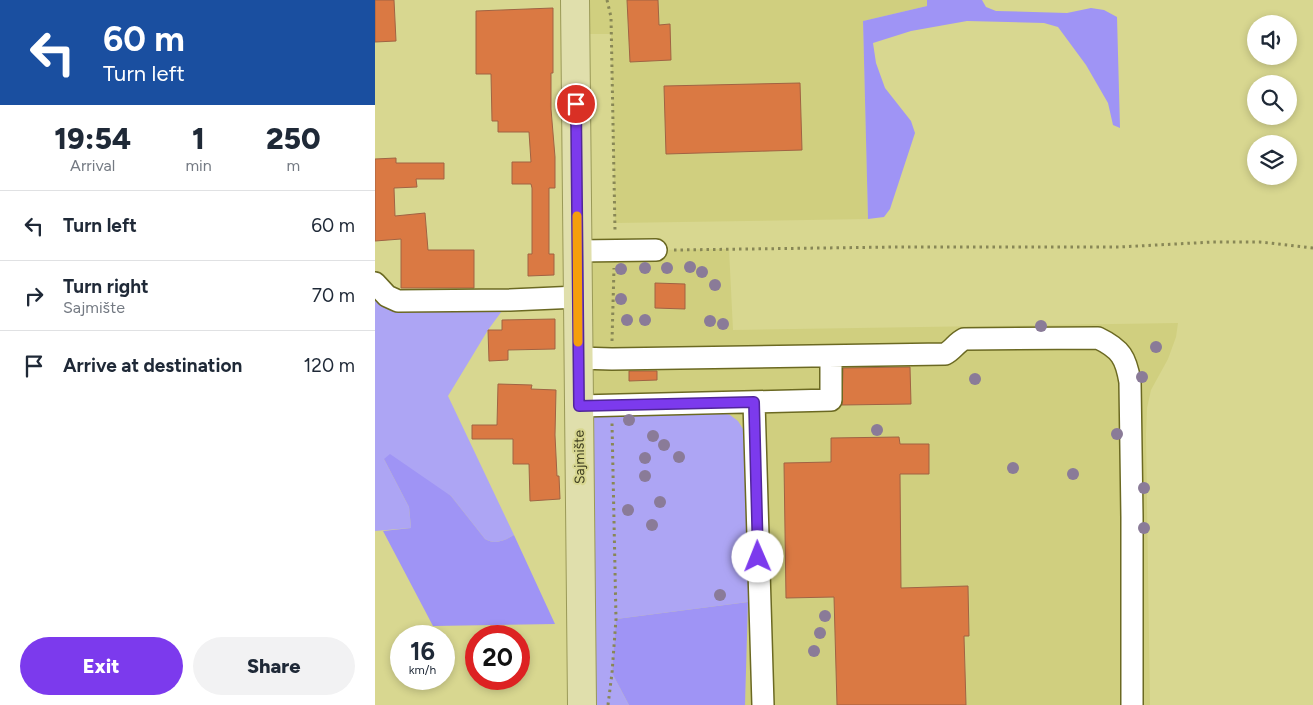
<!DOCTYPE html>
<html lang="en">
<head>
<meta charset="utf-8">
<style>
	:root { --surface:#fff; --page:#f2f2f3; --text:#1f2937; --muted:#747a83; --line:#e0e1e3; --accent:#7c3aed }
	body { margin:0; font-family:Figtree,sans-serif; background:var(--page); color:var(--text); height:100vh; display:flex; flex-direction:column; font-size:19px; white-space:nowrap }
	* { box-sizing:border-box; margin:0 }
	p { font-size:16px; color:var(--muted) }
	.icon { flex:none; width:28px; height:28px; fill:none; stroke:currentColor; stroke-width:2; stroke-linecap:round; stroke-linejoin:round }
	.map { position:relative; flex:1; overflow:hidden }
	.details { display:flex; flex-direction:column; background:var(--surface); width:375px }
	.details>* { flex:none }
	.top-card { background:#1a4fa0; color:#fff; overflow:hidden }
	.tools { position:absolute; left:872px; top:15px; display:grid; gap:10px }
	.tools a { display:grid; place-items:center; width:50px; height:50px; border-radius:50%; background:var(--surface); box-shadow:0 2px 8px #0003; font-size:25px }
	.speed { position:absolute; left:15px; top:625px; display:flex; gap:10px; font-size:25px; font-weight:700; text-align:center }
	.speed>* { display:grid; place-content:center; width:65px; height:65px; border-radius:50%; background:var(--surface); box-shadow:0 2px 8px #0003; line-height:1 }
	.speed small { font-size:12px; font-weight:400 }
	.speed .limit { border:8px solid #d22; background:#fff; color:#111 }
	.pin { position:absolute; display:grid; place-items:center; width:42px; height:42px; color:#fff; margin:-21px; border:2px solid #fff; border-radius:50%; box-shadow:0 1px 5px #0007 }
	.me { position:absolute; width:55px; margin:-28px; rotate:359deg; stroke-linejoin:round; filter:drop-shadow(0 0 4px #0008) }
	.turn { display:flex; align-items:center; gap:18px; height:105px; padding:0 20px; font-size:22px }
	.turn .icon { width:65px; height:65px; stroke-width:2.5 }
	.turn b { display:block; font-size:35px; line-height:42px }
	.eta { display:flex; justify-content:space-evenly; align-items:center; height:85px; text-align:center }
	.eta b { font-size:30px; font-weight:800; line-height:35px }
	.action { display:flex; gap:10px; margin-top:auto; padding:10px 20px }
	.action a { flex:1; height:58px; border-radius:30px; background:var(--accent); color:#fff; font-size:20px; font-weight:800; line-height:58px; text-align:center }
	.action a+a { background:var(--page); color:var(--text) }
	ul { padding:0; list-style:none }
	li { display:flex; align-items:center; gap:15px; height:70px; padding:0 20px; border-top:1px solid var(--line) }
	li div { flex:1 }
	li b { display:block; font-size:19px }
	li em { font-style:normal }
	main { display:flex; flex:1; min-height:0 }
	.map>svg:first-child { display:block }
</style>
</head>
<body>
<main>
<section class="details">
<div class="top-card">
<div class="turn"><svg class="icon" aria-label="left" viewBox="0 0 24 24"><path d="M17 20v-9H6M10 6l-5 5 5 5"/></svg><div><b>60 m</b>Turn left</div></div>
</div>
<div class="eta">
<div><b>19:54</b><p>Arrival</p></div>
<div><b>1</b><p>min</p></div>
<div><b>250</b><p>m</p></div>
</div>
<ul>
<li><svg class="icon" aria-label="left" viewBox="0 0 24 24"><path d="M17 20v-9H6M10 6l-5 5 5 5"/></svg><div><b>Turn left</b></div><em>60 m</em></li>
<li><svg class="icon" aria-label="right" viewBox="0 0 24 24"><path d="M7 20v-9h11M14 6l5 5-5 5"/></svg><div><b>Turn right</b><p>Sajmište</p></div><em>70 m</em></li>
<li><svg class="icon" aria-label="arrive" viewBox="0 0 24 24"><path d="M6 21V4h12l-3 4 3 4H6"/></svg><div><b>Arrive at destination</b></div><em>120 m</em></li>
</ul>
<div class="action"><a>Exit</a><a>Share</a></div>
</section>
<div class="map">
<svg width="938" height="705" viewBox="0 0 938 705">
	<rect width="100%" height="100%" fill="#d8d790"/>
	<path fill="#d0cf7f" d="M200,0H552V6L488,21L493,219L240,223L236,34H200Z
		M354,249L358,330L803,323L801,337L793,359L776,390L772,408L771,435L775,705H370L375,500L204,415L202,251Z"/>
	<path fill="#ada5f4" d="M0,290L12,296L135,300L113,330L73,396L139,535C129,541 120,545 110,539L76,496L9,459L34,507L36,528L0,531Z
		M343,411L355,415L363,421L373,437L375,500L373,602L241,619L237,673L254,705H207L204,415Z"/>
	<path fill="#9f94f5" d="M552,0H607L611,7L621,11L692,13L716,8L729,10L742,17L745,128L738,125L733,103L711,65L683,27L669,23L592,21L536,31L498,43L501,63L510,88L536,121L540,133L515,209L509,217L493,219L488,21L552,6Z
		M15,454L76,496L110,539C120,545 129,541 139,535L180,624L58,626L8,531L36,528L34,507L9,459Z
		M373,602L370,705H254L237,673L241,619Z"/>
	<path fill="#da7943" stroke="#a06343" d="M0,0H19L21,41L0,42Z
		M252,0H283L284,25L295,24L296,60L255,62Z
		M178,8V73H176V109L180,157V188H174V254H179V275L153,276V254H157V188L156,184H137V162H156L154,132H123V121H117L116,74H101V11Z
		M425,83L427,150L291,154L289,86Z
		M21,158V163H69V179H41L42,187L19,188L20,216L50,213L53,250H99V288H26V239L0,241V159Z
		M280,283L310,284V309L280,308Z
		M180,319V349L133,350V360L114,361L113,330H127V320Z
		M535,367L536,404L467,405L468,368Z
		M254,371H282V380L254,381Z
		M123,384L157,385L156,389L181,390L180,435L182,476H184L185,499L155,501L154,464H138V439H97V425H122Z
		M524,437L525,444H554V474H525L526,588L593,586L594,636H589L591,705H462L459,597L411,598L409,463L456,462V438Z"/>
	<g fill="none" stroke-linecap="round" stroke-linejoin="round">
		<defs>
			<path id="minor" d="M202,251L281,250
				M0,283L12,296L23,301L135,300L203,297
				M203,358L237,359L570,354C578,350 581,343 589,339L723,338C746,349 751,358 755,382L757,517V705
				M379,402L388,705
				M204,406L456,400V356"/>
			<path id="major" d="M200,0L207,705"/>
		</defs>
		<use href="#minor" stroke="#6b6922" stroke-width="24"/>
		<use href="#major" stroke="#9a9957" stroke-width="30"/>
		<path stroke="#888756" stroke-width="3" stroke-dasharray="2.5 4" stroke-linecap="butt" d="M232,0L236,17L240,231
			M299,250L521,247H744L838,242H885L938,248
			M237,341L239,268
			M233,705L237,673L241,619L237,423"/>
		<use href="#minor" stroke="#fff" stroke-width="21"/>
		<use href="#major" stroke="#e0dfac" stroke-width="28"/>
	</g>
	<g fill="#8a7b98">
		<circle cx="315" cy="267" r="6"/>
		<circle cx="270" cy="268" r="6"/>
		<circle cx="292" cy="268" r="6"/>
		<circle cx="246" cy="269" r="6"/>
		<circle cx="327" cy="272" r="6"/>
		<circle cx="340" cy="285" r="6"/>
		<circle cx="246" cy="299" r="6"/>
		<circle cx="252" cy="320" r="6"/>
		<circle cx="270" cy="320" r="6"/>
		<circle cx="335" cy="321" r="6"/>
		<circle cx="348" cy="324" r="6"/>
		<circle cx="666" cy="326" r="6"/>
		<circle cx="781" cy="347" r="6"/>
		<circle cx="767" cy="377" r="6"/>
		<circle cx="600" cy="379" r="6"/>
		<circle cx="254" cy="420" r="6"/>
		<circle cx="502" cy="430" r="6"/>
		<circle cx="742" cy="434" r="6"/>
		<circle cx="278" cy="436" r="6"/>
		<circle cx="289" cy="445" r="6"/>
		<circle cx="304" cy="457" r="6"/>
		<circle cx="270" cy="458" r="6"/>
		<circle cx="638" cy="468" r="6"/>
		<circle cx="698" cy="474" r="6"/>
		<circle cx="270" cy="476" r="6"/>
		<circle cx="769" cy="488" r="6"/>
		<circle cx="285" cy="502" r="6"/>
		<circle cx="253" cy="510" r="6"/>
		<circle cx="277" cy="525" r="6"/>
		<circle cx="769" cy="528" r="6"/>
		<circle cx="345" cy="595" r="6"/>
		<circle cx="450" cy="616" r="6"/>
		<circle cx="445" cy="633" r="6"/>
		<circle cx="439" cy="651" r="6"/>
	</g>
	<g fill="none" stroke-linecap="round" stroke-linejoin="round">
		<defs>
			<path id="route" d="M201,104L204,406L379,402L383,557"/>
		</defs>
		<use href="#route" stroke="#51269a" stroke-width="12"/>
		<use href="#route" stroke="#7c3aed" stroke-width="9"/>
		<path stroke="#f59e0b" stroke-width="9" d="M202,216L203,342"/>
	</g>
	<g text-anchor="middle" stroke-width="4" stroke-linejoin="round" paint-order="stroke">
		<g font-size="14" fill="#3e3e20" stroke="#d8d790">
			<text transform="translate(204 457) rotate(-91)" y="5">Sajmište</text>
		</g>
	</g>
</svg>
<div class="tools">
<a><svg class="icon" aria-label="sound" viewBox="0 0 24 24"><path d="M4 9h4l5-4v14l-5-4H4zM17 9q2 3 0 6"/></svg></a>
<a><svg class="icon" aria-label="search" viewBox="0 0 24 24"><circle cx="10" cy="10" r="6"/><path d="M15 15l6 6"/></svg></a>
<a><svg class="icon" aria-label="layers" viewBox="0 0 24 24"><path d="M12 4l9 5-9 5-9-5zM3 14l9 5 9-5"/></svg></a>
</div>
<div class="speed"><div>16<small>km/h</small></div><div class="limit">20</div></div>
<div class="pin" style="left:201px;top:104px;background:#d93025"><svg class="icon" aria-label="arrive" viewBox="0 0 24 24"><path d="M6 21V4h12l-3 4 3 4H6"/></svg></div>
<svg class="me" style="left:383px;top:557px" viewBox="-20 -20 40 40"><circle r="19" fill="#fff"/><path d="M0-13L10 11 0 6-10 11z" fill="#7c3aed"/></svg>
</div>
</main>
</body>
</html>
